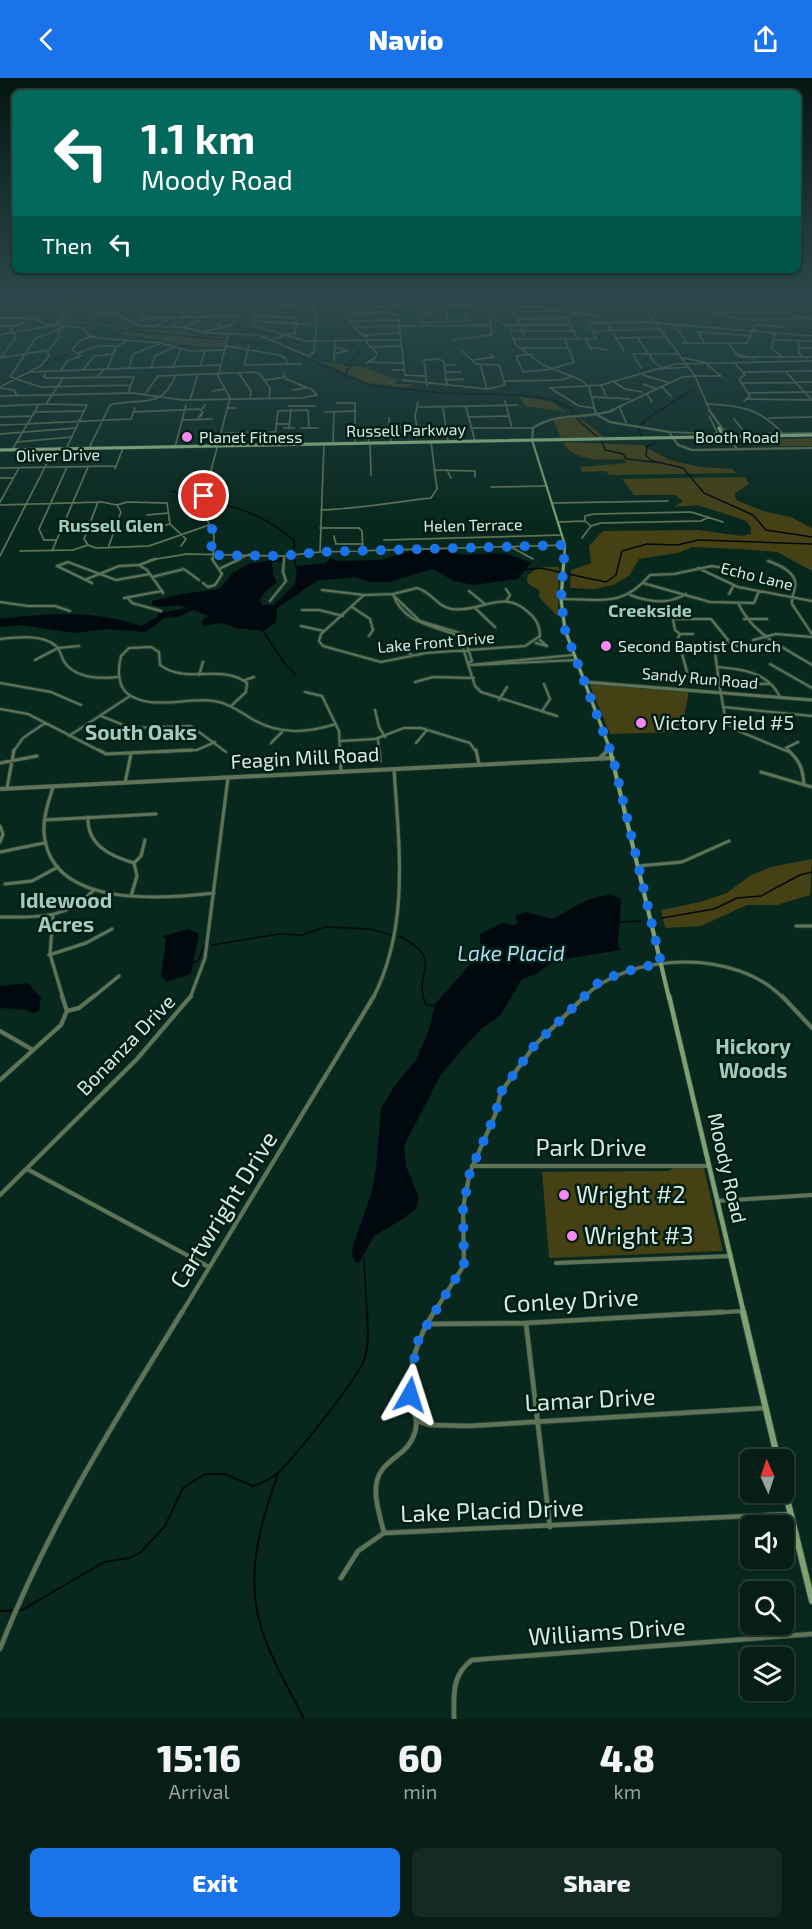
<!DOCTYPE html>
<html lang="en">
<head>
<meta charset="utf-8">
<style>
	:root { --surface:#061e16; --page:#142b23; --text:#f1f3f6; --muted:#98a2a1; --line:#273c35; --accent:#1a73e8 }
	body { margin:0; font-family:"Exo 2",sans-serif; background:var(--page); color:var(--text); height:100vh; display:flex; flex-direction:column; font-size:22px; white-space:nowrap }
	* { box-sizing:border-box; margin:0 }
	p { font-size:20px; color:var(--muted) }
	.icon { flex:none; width:33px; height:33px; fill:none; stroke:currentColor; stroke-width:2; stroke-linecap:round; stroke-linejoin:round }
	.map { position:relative; height:1641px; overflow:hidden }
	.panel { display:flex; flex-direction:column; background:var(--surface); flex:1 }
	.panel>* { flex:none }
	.hud { position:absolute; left:12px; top:12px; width:789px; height:183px; border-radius:9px; box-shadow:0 2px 4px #0004,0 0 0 2px var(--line); background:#00695c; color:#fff; overflow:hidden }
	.needle { width:39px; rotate:357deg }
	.fabs { position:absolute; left:740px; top:1371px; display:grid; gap:12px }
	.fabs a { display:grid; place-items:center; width:54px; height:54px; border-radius:9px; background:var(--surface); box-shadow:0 2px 4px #0004,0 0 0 2px var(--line); font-size:30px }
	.pin { position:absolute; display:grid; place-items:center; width:51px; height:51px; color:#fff; margin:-26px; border:3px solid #fff; border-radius:50%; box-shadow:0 2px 6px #0007 }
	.me { position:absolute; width:66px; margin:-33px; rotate:6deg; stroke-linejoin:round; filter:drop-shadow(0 0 4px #0008) }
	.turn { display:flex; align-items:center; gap:21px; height:126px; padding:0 30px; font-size:27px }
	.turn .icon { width:78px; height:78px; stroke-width:2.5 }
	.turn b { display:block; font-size:42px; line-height:51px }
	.then { display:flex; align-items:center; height:57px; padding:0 30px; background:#0003; gap:12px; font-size:22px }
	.eta { display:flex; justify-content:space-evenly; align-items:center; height:102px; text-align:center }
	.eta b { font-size:36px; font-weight:800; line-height:42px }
	.button { display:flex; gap:12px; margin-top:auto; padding:12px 30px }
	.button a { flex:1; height:69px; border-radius:9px; background:var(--accent); color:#fff; font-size:24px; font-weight:800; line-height:69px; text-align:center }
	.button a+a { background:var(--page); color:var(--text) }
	header { display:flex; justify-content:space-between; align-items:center; height:78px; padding:0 30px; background:var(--accent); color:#fff; font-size:27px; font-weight:800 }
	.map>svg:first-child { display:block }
</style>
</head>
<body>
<header><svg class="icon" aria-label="back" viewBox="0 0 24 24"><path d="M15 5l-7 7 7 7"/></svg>Navio<svg class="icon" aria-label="share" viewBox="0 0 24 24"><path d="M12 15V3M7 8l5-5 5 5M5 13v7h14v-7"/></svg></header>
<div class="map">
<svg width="812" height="1641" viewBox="0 0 812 1641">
	<rect width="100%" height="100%" fill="#08281e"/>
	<path fill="#454115" d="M33,217H60L73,220L70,225H80L68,235L74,236L69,241L106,244L131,252H177L198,258L228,259L226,269C190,270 157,261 121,256L125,254L98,246L60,244L66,228L56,226V220H29Z
		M320,284L363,289L398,302L395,306H413L408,310L368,305Z
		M520,319L550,323L567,334L525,328Z
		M571,338L584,343L605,360H561L554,344L556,340Z
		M812,360V368H763L757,362Z
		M566,364L642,367L670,382L700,389L732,391L736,395L610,397L605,393L582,394L580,389L627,385L623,381C600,382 578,384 563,366Z
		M745,399L749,406L735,415L736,422L763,433L791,439L812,450V493L777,474L739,471L692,469L678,475L639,481L629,498L613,507L594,511L570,510L571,492L591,485L589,468L603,453L698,452L742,458L751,456V449L746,443L732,438L697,427L674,429L683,423L675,417H634L622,401Z
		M539,489H559L558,539L539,519L540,513C534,508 524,507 528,497Z
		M589,605L689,613L681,654L610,656Z
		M812,781L810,817L777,827H747L701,848L665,850L661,832L700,824L727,815L751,797L771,789Z
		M674,1090H704L723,1173L549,1180L542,1094L668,1093Z"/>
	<path fill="#01090f" d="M446,471C463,482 485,473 505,476C515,477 522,483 532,484L518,501L474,507L454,503L433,491L389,504H371L355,499L317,503L277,530L276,544L264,553L236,550L222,545L203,548L201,544L208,538L193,532L178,539L165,540L145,554L108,551L75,555L19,547L0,549V541C44,535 100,532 141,548L157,539L158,535L187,530C175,524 164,532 152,527V523L182,516L219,511L233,495L248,486L283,480V483L272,484L273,497L277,504L263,516L260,523L262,527H274L295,506L297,488L326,485L330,480L339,483L381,482L411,473Z
		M610,816L621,821L618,865L620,872L554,883L536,896L522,901L500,938L482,950L461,973L440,998L404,1068L406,1088L419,1120L416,1130L406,1139L374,1158L359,1185L355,1184L352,1178L353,1168L372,1113L376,1090L381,1031L395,1007L416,982L429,952L435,926L481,874L480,856L502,845L515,847L518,845L515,837L527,834L552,841L589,821Z
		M188,851L199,856L191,896L167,904L161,898L166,862L163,858Z
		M28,905L41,920L39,933L32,935L26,932L0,930V908Z"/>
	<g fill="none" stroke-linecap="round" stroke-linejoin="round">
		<path stroke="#01090f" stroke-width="1.5" d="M59,217V225L69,229L64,239L68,242L108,244L128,253L274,266L369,307L440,315L521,317L551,321L570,330L579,343L602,363L605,372L623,376L626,381L662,385
			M324,217L329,230L342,245L340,250L345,261
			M107,260L125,252
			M345,263L358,270L360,275L345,287L351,288L346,294L348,299
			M44,286L103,261
			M0,307L40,287
			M640,348L646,341L694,311
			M638,350L641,358
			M654,363V366L647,368L646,378L653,383L683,390L704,415L753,437L766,452L812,459
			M171,413L199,421
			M206,422C246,432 261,436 294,462V474
			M294,477L296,489
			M525,492L541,490L559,494
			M568,496L606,504L616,497L622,473L647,466L677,467L699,462L812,466
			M263,553L285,586L296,597
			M662,840L714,831L737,820L761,818L800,797L812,794
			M619,844L641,843
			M399,858C448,883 411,893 426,927L436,928
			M212,867L279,856L302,857L326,849L370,851L392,857
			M194,884L198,883L204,868
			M364,1181L367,1236"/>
		<path stroke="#01090f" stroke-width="2" d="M278,1396C260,1445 245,1498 261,1549C271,1581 289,1611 304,1641
			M0,1533L22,1532L104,1484L129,1480L140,1475L165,1448L183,1410L205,1396H225L253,1408C262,1405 270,1402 278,1395C294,1380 359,1299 365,1280C369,1265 368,1250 367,1234"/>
		<defs>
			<path id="minor-far4" d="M175,217L172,226L183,232L180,238
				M186,217H242
				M265,217L263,226L269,230L314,223
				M327,217C330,224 335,225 340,230C350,241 352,252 366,258L367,265L377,275L375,280L366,285
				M496,217L503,219
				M520,217L527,222L586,227L591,225L588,217
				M536,217L544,230
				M565,217L589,220
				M704,217H729
				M748,217L772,224L801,225
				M773,217V220L799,223
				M788,217L790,223
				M238,218L239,232
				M327,218H399
				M536,218L564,217
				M0,221L111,219
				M108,224L173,222
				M264,224L296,217
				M335,225L401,223
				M693,225C735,247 756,242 801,240
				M435,226L436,222L498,221L504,225
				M289,228L314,230
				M519,228H542
				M137,229L147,240
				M105,230L113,217
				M119,230V237L140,248L183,249L205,255L259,257L310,279
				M340,230L398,228L402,226L399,217
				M437,230H444
				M76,231L84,217
				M487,231H510L518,241L524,257
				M0,232L137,229L148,226L151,222
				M183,232L198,231L209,226L240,225
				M185,232L192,224
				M585,232L648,233
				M387,234L398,238L405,297L426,298
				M512,234L561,233L599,238
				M78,235L84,231
				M713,235L780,234L812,241
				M346,236L387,234
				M576,237L567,240L578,262
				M254,238L297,240L295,255L285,257L254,248Z
				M94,239L97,236H117
				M0,240H35L45,246L84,250L86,255L97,260L161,265L189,273L225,272
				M518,241L567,240
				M253,243L317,247
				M350,243L399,242
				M448,243L445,228L486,226
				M421,245L464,243L467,241L466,236
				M421,245L418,238L428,235
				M658,245L812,258
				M134,246L147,240L239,238L231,247L202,254
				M673,246L686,263
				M506,247H570
				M756,247L784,249
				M0,248H16L29,240
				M218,248L226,237
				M63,249L35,261L10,299L41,309L131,307
				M154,249L170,240
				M172,249L185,239
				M183,249L199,243L201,238
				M353,249L491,247
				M611,252L662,251
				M512,253H573
				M593,254L611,252L607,245
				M775,256L771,270L783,279
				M0,257L55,247L60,243L66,231
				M285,257L305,263L401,262
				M364,257L400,255
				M614,257L624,273
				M637,259L654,284L660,288
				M615,260L667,259
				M513,261H594L596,260L589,246L592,245L657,244
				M272,262L285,257
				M454,262L492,257L490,241L493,240
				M586,262L592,272
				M775,262L812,263
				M798,263L799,275L803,279
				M704,264L698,254L751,258
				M683,265H747L755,247
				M728,265L739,279H812
				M249,267L244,287L301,286
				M226,268L279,277L286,281L287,286
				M370,269L401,268
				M590,269L608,272
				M522,270H569
				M800,270H812
				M78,275L98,268H115
				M334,276L347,273L335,269
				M532,276L516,278L523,294L552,291
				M735,276L755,280
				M309,277L314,274L317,241L313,235L315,217
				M1,279L16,260L10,249
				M0,280L49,272L59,259V251
				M683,280L704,284L721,298H695
				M473,282L494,279L491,276
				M334,284L335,263
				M369,284L403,285
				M735,285L745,297L739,301L750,318L744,323
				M480,286L487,311
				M445,287H456
				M200,288L205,273
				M173,289L180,273
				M129,290L133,276L159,266
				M151,290L155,278L174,269
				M641,290L633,276H679
				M551,291L574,284L565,262
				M655,291L689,289
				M61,292L67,283L81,278L72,272L79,263L93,258
				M83,292L94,278L112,276
				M393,292H404
				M29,294L221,287
				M446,294H461
				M744,294L812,293
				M786,294L812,322
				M239,295L251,313L250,321
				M45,296L44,299L47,300L134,299L128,315
				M643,297L670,305
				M96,299L108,289L116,269L126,263
				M266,302L285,299
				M402,302L487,311L505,307L499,287L476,286L462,273
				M447,302L463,301
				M504,303L562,302L572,298
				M614,304L625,311L642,314
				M741,305L812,304
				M643,306L657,311
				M427,307L424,282L439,281L444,284L447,308
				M601,307L606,318
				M0,309L42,287L49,277L47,274
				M662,309L671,318
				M0,310L14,312L17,318
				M292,312L306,310
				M212,313L225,311
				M749,315L812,314
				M145,316L158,298L254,294L260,296L270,310L269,321
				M647,316L652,324
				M0,318L132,315L183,322L302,320L317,317L313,312L286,301L283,295
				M593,319L630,321
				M746,321L812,322
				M190,322L198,296
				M505,323L512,350
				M336,325H355V365
				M46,326L87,327L66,371
				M706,326C738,327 760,330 782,355
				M0,328L46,326L63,300
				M288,328H315
				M619,328L626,344
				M419,329L518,327
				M466,329L475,363
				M228,330H236
				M443,330L448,364
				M594,330L579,328L550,310L601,307L675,286L812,283
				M201,332L205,327
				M308,332L309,350
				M35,334L84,333
				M134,334L199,331L203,334L198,340L202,337
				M325,334L356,333
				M0,339L32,338
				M469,339L509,338
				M389,340L391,365
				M769,340L812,339
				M734,341L746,356L812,355
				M182,342L212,341
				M276,346H290
				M0,347L131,341L135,330
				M390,349L445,348
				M417,349L415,338L418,324
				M284,350H294
				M289,350L291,331
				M301,350H318
				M472,350H533
				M669,354L715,356L717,354L709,338
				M223,355L275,354
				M0,356L76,350
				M17,364L72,359
				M368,365L372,350
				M370,365L371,397
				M333,366L334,334
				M274,367L278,333L308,332
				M175,369L186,327
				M89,370L110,327C141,319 161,333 176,297
				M12,372L38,328
				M0,390L116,388
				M115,391L123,370
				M434,392L475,393V399
				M447,392L451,400
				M0,400H13
				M491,409L546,408
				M0,424L19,390
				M98,424L84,461L88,467L96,470L149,468L209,447
				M552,425L668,423
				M0,427L102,424L117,427L121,434L108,470
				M117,427L127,424L167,425L170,446L186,461L181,468
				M321,432C358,431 394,424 431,420L437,411L431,364
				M147,437L168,435
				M585,443V438L594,436L691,434L723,444
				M559,444L585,443L591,448
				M320,450H359L362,453L363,473
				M143,453L170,446
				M334,458L336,466H363
				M582,460L591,448L601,445L701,443L709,439
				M56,462H44L39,451L67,389
				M384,462L562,457
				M511,469L533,481
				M20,473L73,472L88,467
				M52,473L88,389
				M320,474L324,366
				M0,478L54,371
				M150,482L187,476L283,478L320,474L565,467
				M213,482L214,455L201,431L230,320L218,298L229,255
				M237,482L250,476
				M284,482V478"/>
			<path id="minor-far3" d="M155,481L139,487L147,492L162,513
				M768,483C777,486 792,492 795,503C797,508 791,519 792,526L812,556
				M698,490L738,509L812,523
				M219,491L240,481
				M152,499L184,491L199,502
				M87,501L119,488L139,487
				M92,505L57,488L68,484L116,502L150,496
				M203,505L208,509L215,507L222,496L212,481
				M643,505L710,524L754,525L759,513
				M417,510C432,514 437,529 452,531C481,535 502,510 528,534C536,540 540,547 540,558L525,568L426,575L381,584L323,568L319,563L321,556L364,517L393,516Z
				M506,511L510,517L507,522
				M322,512L364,517
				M469,513L485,526
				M393,516C403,546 433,547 459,558L475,608L481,614L557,638
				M729,516L734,507
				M393,517L420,543L463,556L472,583L469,585
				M630,517C649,524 668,527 686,516
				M124,520L162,513L163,515
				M128,520L132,525L161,533
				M561,521C600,521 622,530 650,497L674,496L712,488L751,495
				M270,523L286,503L283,494L284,481
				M0,524L28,528H55L70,533
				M738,525C754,558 782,568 812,587
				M352,529L370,541L373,552L369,558
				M475,530L495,549
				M302,532H319L343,538
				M673,541H711L728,562L715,574L719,605L688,598L678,560L680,556L675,552Z
				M744,541H767
				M301,548L324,553
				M680,556H693
				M0,561C16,559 43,556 56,568C61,572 61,580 65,585C77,601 100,601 118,599
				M753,562L776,556L812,559
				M404,564L411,577
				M727,564L740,569
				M536,565L547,568L540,562
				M35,582L58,570L79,568
				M770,586L812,610
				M470,587L573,577
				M472,587L576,582
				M717,589C742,591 768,594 780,619
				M199,597L203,584
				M245,602L254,599
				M415,604L433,599L474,600
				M0,605L51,614L81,627
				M719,605L769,606
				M719,605L726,644L736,652L789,674
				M305,614L322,618L339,653L340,674
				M499,622L507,609
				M231,628L246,614L247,605C220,585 187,607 160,587L159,574L151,569L129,570L121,578C118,590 117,608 128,616C151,633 188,619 214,623C229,625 240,634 252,641C279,657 307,655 336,646
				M723,629L812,638
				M0,631L28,636L102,674
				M375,632L379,649L385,659
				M542,633L550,621L544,606
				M101,638L131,650L191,648L226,674
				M69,658L130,618
				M378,661L379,674
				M340,663L375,661L404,650H421L470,665L476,674
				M271,665L282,654
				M416,665L427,652
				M786,670L798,664
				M13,674L23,660L45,645
				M158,674L197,672L215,664"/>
			<path id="minor-far2" d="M99,672L106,676L192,672
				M340,672L341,694
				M379,672L380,683
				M476,672L479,686
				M788,672C800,683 803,691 804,707
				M0,685L37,678
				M761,694L812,709
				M125,705L131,676
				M53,709C49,723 43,738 44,754C49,831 162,821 214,815
				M7,710L14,672
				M88,739C87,767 110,778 134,785L137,798L131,818
				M44,742L156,736
				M0,748L3,756L0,764
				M0,774L44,765
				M134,785L141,778L145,762
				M638,788L682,784L729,763
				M5,806L32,803L58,789
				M53,837L50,876L63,920
				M0,839C39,839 65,842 94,812
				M796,848H812
				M49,877L86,865L112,851
				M92,920L119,898
				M190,920L205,880L228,700
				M373,920C410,848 399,769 394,691
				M583,920C630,873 737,871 783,920"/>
			<path id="minor-far1" d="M782,918L812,950
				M67,933L79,930L94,918
				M0,953L33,972
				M0,1002L61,947L67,933L62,918
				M472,1088H709
				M27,1091L209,1189
				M0,1117L137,981L191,918
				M717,1123L812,1117
				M556,1185L731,1178
				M181,1236L374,918
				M433,1236L464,1187L463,1130L470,1094L495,1037L501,1014L534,968L585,918
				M694,1236L743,1233"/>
			<path id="minor" d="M526,1245L550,1449
				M427,1246L526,1245L722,1234
				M417,1343L430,1347L469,1348L764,1330
				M384,1455C380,1437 369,1409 382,1392C393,1377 408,1376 415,1354C419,1341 412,1331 410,1318C407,1291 419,1257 434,1234
				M341,1500L358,1473L384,1455L790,1436
				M0,1571C48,1448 113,1346 182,1234
				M454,1641C454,1618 451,1597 472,1582L812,1556"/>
			<path id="tertiary-far3" d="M483,217L489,236L510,250L515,266L543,287L581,302L589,309L595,333
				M635,217L695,298L710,333
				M796,217L800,224L812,233
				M0,219L11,217
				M649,233L687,228L703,217
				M610,333L682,299L695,298"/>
			<path id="tertiary-far2" d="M595,332L596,336
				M709,332L728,359
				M596,336L610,344L669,354L678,367L692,372L812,370
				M712,336L737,371
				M532,362L533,350C557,333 587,342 614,332"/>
			<path id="tertiary-far1" d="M585,604L812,622
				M606,674L610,670"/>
			<path id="tertiary" d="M600,680L608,672
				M0,711L613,680"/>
			<path id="secondary-far4" d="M532,362L565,467L564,482"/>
			<path id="secondary-far3" d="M564,481L561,521L565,552L611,674"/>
			<path id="secondary-far2" d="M610,672L669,920"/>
			<path id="secondary-far1" d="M669,918L744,1236"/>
			<path id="secondary" d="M743,1234L778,1382
				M783,1404L812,1523"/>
			<path id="primary" d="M725,353L735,357
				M717,359L722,356L719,350
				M0,372L812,357"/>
		</defs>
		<use href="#minor-far4" stroke="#254339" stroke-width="2"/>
		<use href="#minor-far3" stroke="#254339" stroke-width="4"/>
		<use href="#minor-far2" stroke="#254339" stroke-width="4.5"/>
		<use href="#minor-far1" stroke="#254339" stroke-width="5"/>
		<use href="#minor" stroke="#254339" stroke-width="6"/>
		<use href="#tertiary-far3" stroke="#254339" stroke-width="2"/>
		<use href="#tertiary-far2" stroke="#254339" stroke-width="3"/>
		<use href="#tertiary-far1" stroke="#254339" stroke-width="4.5"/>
		<use href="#tertiary" stroke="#254339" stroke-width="5"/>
		<use href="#secondary-far4" stroke="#254339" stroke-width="3"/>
		<use href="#secondary-far3" stroke="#254339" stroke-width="4.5"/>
		<use href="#secondary-far2" stroke="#254339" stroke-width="5"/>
		<use href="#secondary-far1" stroke="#254339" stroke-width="6"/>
		<use href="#secondary" stroke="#254339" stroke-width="8"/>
		<use href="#primary" stroke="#254339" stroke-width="4"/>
		<use href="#minor-far4" stroke="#5f7357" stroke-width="1.5"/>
		<use href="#minor-far3" stroke="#5f7357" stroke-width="2"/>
		<use href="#minor-far2" stroke="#5f7357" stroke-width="3"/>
		<use href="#minor-far1" stroke="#5f7357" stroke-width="4"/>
		<use href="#minor" stroke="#5f7357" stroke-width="4.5"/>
		<use href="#tertiary-far3" stroke="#5f7357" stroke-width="1.5"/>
		<use href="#tertiary-far2" stroke="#5f7357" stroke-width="2"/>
		<use href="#tertiary-far1" stroke="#5f7357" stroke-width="3"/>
		<use href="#tertiary" stroke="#5f7357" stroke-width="4"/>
		<use href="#secondary-far4" stroke="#81a174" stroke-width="2"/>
		<use href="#secondary-far3" stroke="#81a174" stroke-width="3"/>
		<use href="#secondary-far2" stroke="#81a174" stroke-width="4"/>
		<use href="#secondary-far1" stroke="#81a174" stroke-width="4.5"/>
		<use href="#secondary" stroke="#81a174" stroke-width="6"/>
		<use href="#primary" stroke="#9cc58b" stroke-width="3"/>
	</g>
	<linearGradient id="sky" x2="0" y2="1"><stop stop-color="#041610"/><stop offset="0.49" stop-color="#2c484c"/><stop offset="1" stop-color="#2c484c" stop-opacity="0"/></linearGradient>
	<rect width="812" height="446" fill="url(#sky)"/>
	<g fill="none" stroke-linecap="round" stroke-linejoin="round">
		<path stroke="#1a73e8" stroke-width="10" stroke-dasharray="0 18" d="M204,418L202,435L214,454L210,477L281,478L320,474L565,467L561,521L565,552L613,680L661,885L623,894L598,905L534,968L501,1014L495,1037L470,1094L463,1130L464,1187L419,1260L415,1275L410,1317"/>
	</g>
	<g fill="#f589ee" stroke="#001e15" stroke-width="2">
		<circle cx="187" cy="359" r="6"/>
		<circle cx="606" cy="568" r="6"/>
		<circle cx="641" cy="645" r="6"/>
		<circle cx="564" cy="1117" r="6"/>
		<circle cx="572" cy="1158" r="6"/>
	</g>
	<g text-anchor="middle" stroke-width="5" stroke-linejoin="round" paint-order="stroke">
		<g font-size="16" fill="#d8eae2" stroke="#001e15">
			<text transform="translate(406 352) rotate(-1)" y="6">Russell Parkway</text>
			<text x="737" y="365">Booth Road</text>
			<text transform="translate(58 377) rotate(-1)" y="6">Oliver Drive</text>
			<text transform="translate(473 447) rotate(-1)" y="6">Helen Terrace</text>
			<text transform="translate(757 498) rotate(14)" y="6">Echo Lane</text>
			<text transform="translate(436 564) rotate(-5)" y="6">Lake Front Drive</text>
			<text transform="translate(700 600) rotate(5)" y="6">Sandy Run Road</text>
		</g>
		<g font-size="16" fill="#d8eae2" stroke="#001e15" text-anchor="start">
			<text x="199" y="365">Planet Fitness</text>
			<text x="618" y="574">Second Baptist Church</text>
		</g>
		<g font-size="18" font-weight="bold" fill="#a7c9bb" stroke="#001e15">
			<text x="111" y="454">Russell Glen</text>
			<text x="650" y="539">Creekside</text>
		</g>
		<g font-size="20" fill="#d8eae2" stroke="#001e15" text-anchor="start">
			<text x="653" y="652">Victory Field #5</text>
		</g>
		<g font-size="20" fill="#d8eae2" stroke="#001e15">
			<text transform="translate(305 680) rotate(-3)" y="7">Feagin Mill Road</text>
			<text transform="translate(126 967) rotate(-46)" y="7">Bonanza Drive</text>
			<text transform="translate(727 1090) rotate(77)" y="7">Moody Road</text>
		</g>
		<g font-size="21" font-weight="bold" fill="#a7c9bb" stroke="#001e15">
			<text x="141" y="662">South Oaks</text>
			<text x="66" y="830">Idlewood<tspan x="66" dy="24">Acres</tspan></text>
			<text x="753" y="976">Hickory<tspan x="753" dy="24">Woods</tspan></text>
		</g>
		<g font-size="21" font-style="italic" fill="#b0daf2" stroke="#001e15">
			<text x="511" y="883">Lake Placid</text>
		</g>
		<g font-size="24" fill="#d8eae2" stroke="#001e15">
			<text x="591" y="1078">Park Drive</text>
			<text transform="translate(224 1132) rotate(-58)" y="8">Cartwright Drive</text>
			<text transform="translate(571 1223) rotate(-3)" y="8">Conley Drive</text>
			<text transform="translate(590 1322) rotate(-3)" y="8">Lamar Drive</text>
			<text transform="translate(492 1433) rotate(-2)" y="8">Lake Placid Drive</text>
			<text transform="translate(607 1554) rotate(-4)" y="8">Williams Drive</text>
		</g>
		<g font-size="24" fill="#d8eae2" stroke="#001e15" text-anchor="start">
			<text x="576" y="1125">Wright #2</text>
			<text x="584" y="1166">Wright #3</text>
		</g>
	</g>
</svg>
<div class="fabs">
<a><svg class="needle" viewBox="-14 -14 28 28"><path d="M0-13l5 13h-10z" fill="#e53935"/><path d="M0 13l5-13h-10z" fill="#98a2a1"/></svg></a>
<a><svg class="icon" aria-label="sound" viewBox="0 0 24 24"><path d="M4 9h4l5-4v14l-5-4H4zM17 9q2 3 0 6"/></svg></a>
<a><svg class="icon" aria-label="search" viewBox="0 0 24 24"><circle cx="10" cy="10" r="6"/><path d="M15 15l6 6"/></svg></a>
<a><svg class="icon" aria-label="layers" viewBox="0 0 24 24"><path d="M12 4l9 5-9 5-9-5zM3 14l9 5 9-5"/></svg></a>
</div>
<div class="pin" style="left:204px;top:418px;background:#d93025"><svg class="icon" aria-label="arrive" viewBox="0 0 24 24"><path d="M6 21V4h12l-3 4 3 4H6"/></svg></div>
<svg class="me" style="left:410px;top:1317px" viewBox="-20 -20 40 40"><path d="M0-17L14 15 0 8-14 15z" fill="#1a73e8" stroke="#fff" stroke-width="4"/></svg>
<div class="hud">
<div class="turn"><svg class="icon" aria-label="left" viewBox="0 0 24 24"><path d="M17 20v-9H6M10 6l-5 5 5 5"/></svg><div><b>1.1 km</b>Moody Road</div></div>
<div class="then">Then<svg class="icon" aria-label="left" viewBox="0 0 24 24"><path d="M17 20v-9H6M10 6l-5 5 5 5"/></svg></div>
</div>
</div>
<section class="panel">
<div class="eta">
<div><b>15:16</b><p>Arrival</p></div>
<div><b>60</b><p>min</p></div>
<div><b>4.8</b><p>km</p></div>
</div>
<div class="button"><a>Exit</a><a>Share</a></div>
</section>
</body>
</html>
